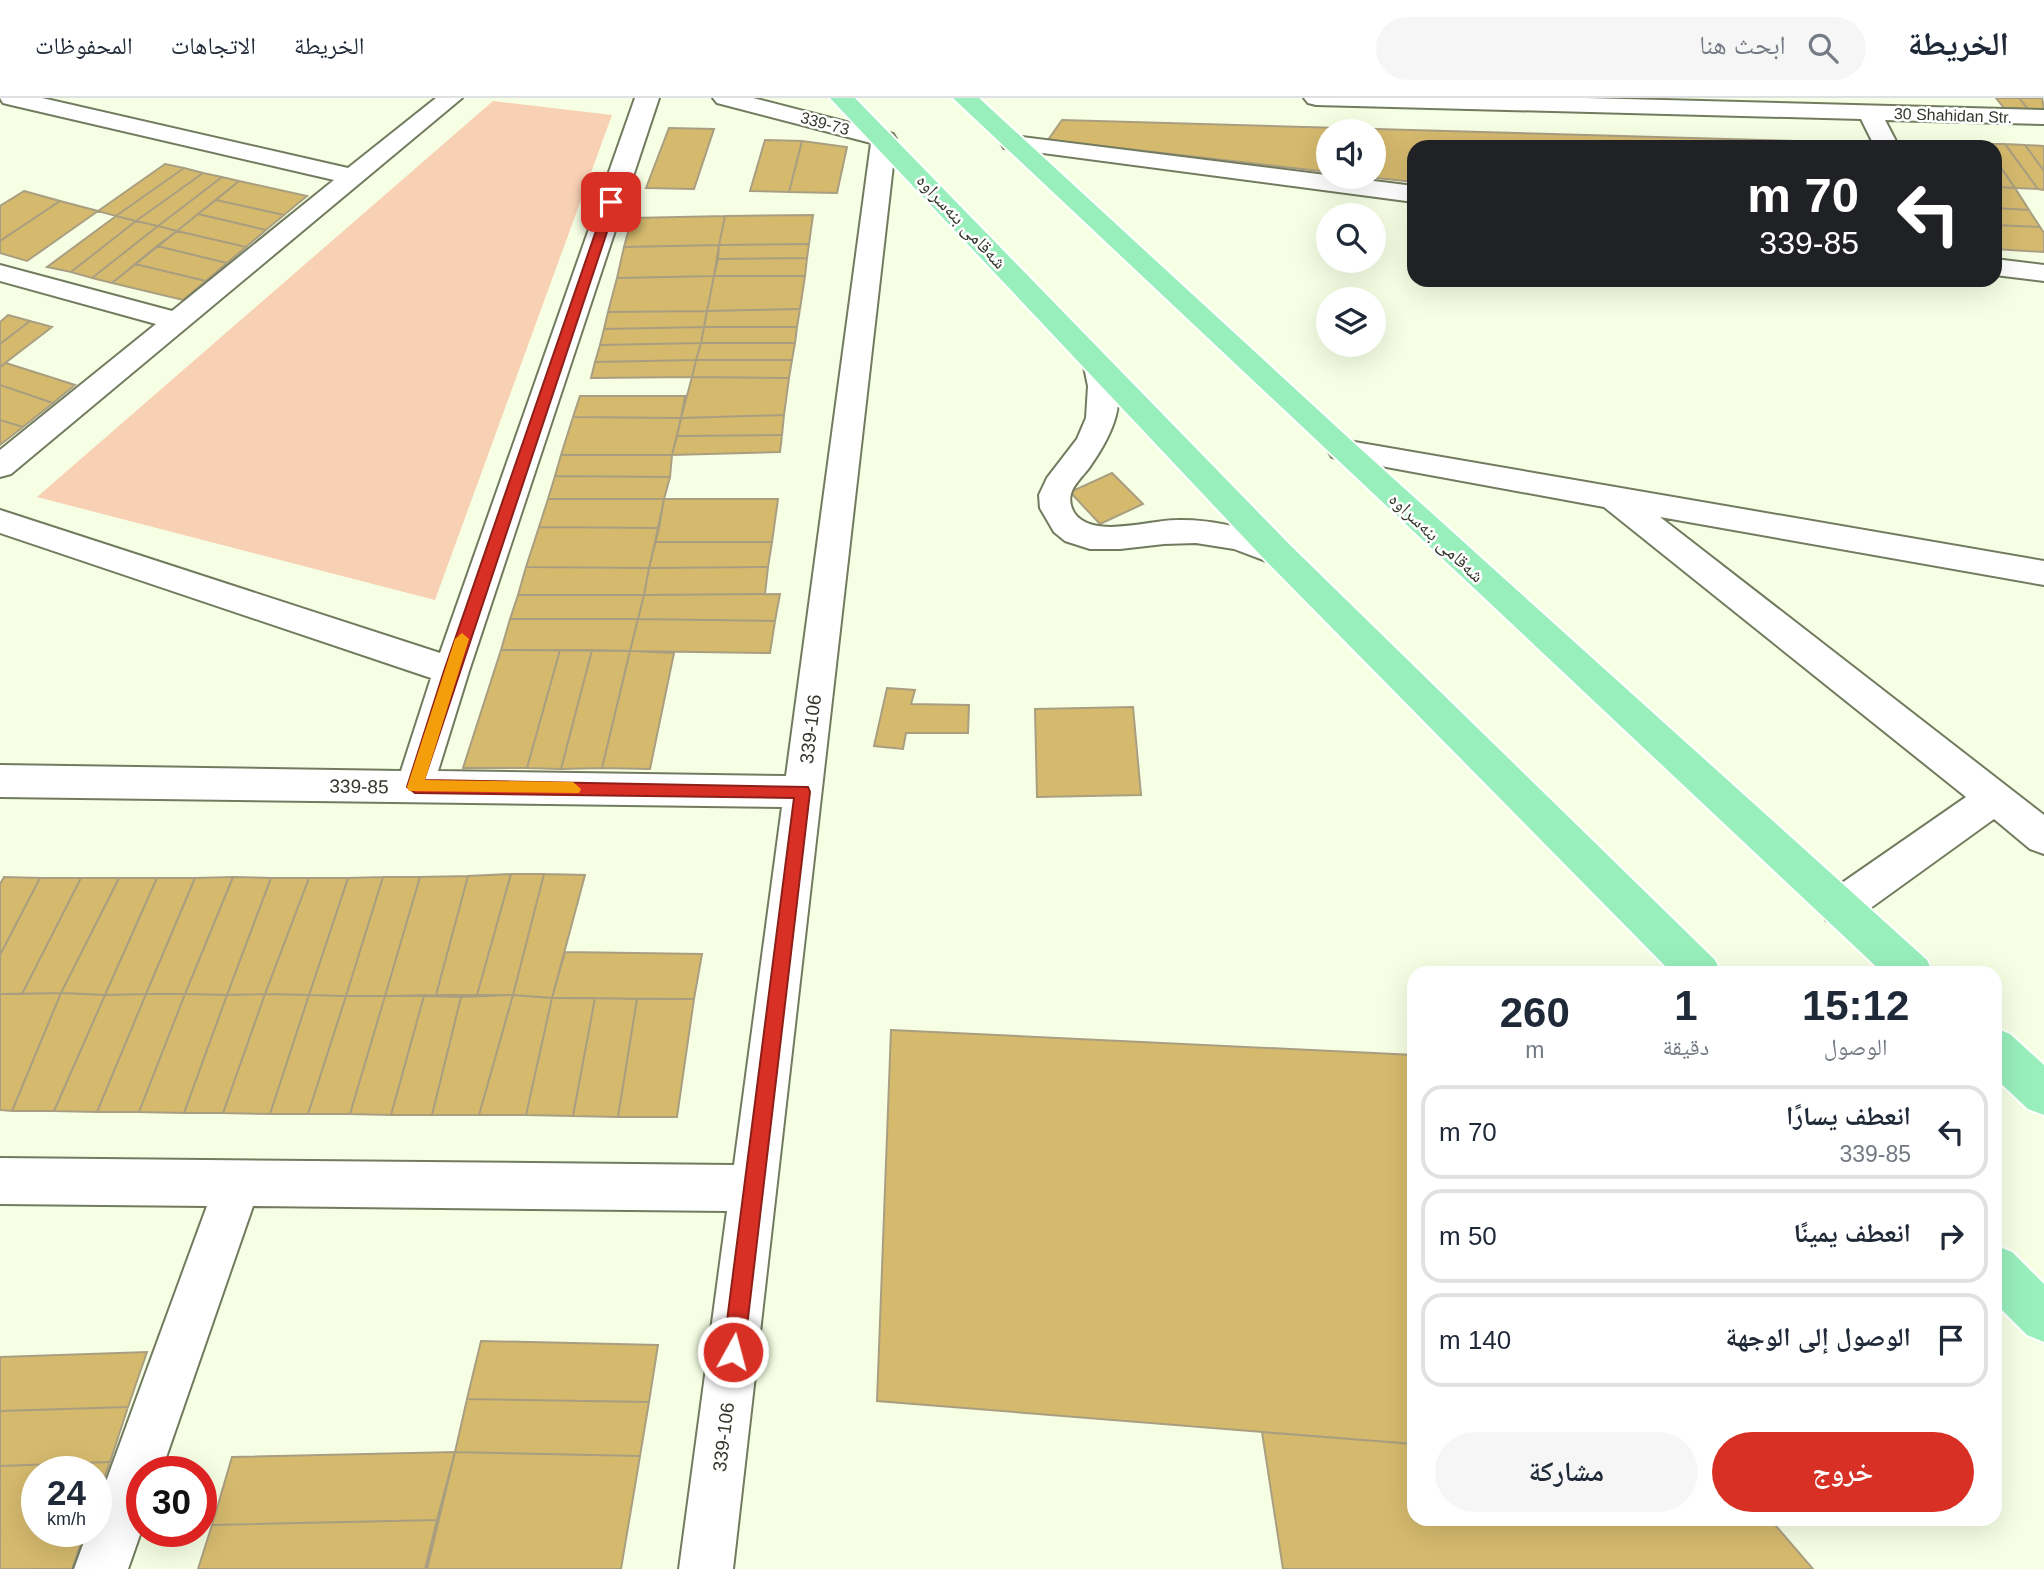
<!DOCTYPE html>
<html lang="ar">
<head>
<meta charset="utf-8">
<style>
	:root { --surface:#fff; --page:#f6f6f7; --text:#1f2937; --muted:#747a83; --line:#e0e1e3; --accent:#d93025 }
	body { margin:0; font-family:Helvetica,"Noto Naskh Arabic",sans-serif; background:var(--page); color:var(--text); direction:rtl; height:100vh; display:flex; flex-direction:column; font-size:26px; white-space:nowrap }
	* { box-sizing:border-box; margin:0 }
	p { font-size:23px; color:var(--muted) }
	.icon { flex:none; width:38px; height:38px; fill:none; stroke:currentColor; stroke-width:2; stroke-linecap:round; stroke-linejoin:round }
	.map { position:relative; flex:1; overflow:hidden; direction:ltr }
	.details { position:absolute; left:1407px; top:868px; width:595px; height:560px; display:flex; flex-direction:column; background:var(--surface); border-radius:21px; box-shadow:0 7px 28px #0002; direction:rtl }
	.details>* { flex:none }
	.banner { position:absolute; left:1407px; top:42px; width:595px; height:147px; border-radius:21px; box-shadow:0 7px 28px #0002; direction:rtl; background:#202124; color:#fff; overflow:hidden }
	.fabs { position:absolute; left:1316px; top:21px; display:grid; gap:14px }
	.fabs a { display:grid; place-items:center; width:70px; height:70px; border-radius:50%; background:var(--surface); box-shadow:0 7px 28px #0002; font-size:35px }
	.speed { position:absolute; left:21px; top:1358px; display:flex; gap:14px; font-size:35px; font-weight:700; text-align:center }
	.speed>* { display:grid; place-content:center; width:91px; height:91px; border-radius:50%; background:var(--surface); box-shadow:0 7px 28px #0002; line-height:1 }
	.speed small { font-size:18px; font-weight:400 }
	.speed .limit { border:10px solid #d22; background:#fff; color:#111 }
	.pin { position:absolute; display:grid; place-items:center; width:60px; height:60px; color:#fff; margin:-30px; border-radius:14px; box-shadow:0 4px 10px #0006 }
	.me { position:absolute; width:77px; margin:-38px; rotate:7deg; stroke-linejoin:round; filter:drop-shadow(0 0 5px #0008) }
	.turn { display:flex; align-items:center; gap:24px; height:147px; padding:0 28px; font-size:32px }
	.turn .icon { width:91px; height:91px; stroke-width:2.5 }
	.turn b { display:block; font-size:49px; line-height:60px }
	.eta { display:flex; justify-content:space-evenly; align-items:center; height:119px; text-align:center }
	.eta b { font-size:42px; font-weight:600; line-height:49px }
	.cta { display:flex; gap:14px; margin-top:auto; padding:14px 28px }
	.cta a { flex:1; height:80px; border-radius:42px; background:var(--accent); color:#fff; font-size:28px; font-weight:600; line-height:80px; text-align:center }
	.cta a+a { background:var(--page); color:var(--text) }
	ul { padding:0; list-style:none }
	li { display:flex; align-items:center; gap:21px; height:94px; margin:0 14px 10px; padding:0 14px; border:4px solid var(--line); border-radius:21px }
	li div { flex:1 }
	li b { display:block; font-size:26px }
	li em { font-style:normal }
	header { display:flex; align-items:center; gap:42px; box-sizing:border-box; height:98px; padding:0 35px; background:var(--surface); border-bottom:2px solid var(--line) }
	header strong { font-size:33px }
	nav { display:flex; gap:38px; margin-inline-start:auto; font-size:24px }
	.search { width:490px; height:63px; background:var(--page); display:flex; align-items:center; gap:18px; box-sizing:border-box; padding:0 24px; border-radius:38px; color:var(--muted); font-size:26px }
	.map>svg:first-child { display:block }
</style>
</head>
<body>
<header>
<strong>الخريطة</strong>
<div class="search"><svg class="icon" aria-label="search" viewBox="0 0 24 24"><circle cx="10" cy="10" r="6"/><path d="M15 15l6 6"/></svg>ابحث هنا</div>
<nav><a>الخريطة</a><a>الاتجاهات</a><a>المحفوظات</a></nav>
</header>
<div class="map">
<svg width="2044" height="1471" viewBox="0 0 2044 1471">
	<rect width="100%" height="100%" fill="#f6ffe4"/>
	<path fill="#f8d0b4" d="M493,3L612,17L435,502L37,399Z"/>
	<path fill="#d5ba6e" stroke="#a99e80" stroke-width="2" d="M1996,0H2019L2028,11L2004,10Z
		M2019,0H2042L2044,11H2028Z
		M1062,22L1868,45L1870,49H1414V84L1366,79H1374V33H1328V74L1048,42Z
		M669,30L714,31L694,91L646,90Z
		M765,42L802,43L789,94L750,93Z
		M802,43L847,49L837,95L789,94Z
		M1930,43L1984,46L1987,49H1934Z
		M1984,46H2005L2038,91L2015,90L1995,61V49H1987Z
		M2005,46L2025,47L2044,73V92L2038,91Z
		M2025,47L2044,48V73Z
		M1995,61L2015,90L1995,89Z
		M165,66L184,70L116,118L98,113Z
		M184,70L203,75L136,123L116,118Z
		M203,75L222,79L158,128L136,123Z
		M222,79L239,83L177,133L158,128Z
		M239,83L307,98L284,117L216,102Z
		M1995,89L2015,90L2029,112L1995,110Z
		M24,93L60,103L0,143V108Z
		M216,102L284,117L266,132L198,116Z
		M60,103L98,113L27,163L0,155V143Z
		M1995,110L2029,112L2040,129L1995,127Z
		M198,116L266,132L246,149L177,133Z
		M813,117L809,146L719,147L725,118Z
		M116,118L136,123L71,174L47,169Z
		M725,118L719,147L624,149L632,120Z
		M136,123L158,128L92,180L71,174Z
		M1995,127L2040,129L2044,135V154L1995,151Z
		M158,128L177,133L112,185L92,180Z
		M177,133L246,149L227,165L157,148Z
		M809,146L807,160L718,161L719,147Z
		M719,147L714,178L617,180L624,149Z
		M157,148L227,165L206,183L135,166Z
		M807,160L805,178H714L718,161Z
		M135,166L206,183L183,202L112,185Z
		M714,178H805L800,211L707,213Z
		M714,178L707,213L608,214L617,180Z
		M800,211L797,229H704L707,213Z
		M707,213L704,229L604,231L608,214Z
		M8,217L30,223L0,246V224Z
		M30,223L52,229L0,269V246Z
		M704,229H797L795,245H701Z
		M704,229L701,245L600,247L604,231Z
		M701,245H795L792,262H696Z
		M701,245L696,262L595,264L600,247Z
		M696,262H792L789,280L692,279Z
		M696,262L692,279L591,280L595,264Z
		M6,265L75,287L53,305L0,287V269Z
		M692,279L789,280L784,317L681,320Z
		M0,287L53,305L23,329L0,322Z
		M580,298H685L681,320L573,319Z
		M784,317L782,337L677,338L681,320Z
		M573,319L681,320L672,357H561Z
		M0,322L23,329L0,347Z
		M782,337L780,354L672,357L677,338Z
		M561,357H672L670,379L555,378Z
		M1112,375L1143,406L1100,426L1070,394Z
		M555,378L670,379L664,401H548Z
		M548,401H664L659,430L539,429Z
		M664,401H778L772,444H655Z
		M539,429L659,430L649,470L526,469Z
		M655,444H772L768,469L649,470Z
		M526,469L649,470L644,497H518Z
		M768,469L765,496L644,497L649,470Z
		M780,496L775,523L638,521L644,497Z
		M518,497H644L638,521H510Z
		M510,521H638L630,553L501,552Z
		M638,521L775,523L770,555L630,553Z
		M501,552H560L527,670H463Z
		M560,552H592L561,671L527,670Z
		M592,552L630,553L602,670L561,671Z
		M630,553L674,555L650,671L602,670Z
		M887,590L915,592L911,606L969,607L968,635H906L903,651L874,648Z
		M1133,609L1141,697L1037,699L1035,611Z
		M511,776L477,897H436L468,778Z
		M511,776H544L513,897H477Z
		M544,776L585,777L552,900L513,897Z
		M468,778L436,897L385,898L420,779Z
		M4,779L40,780L0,857V786Z
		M233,779L271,780L227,897L185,896Z
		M233,779L185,896H146L195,780Z
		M383,779H420L385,898H346Z
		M383,779L346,898L309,897L348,780Z
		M40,780H81L22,896H0V857Z
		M81,780H119L61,895L22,896Z
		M119,780H157L105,897L61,895Z
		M157,780H195L146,896L105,897Z
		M271,780H309L265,896L227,897Z
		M309,780H348L309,897L265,896Z
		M565,854L702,856L694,901L552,900Z
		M61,895L105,897L54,1013H12Z
		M61,895L12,1013L0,1012V896Z
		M146,896H185L139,1014H97Z
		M146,896L97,1014L54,1013L105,897Z
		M185,896L227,897L184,1015L139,1014Z
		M265,896L309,897L270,1016L223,1015Z
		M265,896L223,1015H184L227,897Z
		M309,897L346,898L308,1016H270Z
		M513,897L552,900L526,1017H479Z
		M513,897L479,1017H432L461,899Z
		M346,898H385L350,1016H308Z
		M385,898H424L391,1017L350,1016Z
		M424,898L461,899L432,1017H391Z
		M552,900H595L573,1018L526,1017Z
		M595,900L637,901L618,1019L573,1018Z
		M637,901H694L677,1019H618Z
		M891,932L1414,957V1346L877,1303Z
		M481,1243L658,1247L649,1304L467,1301Z
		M147,1254L128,1309L0,1313V1259Z
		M467,1301L649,1304L640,1358L455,1354Z
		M128,1309L110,1364L0,1368V1313Z
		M1262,1334L1414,1346V1421H1770L1813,1471H1283Z
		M455,1354L437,1422L212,1427L232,1359Z
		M455,1354L640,1358L621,1471H427Z
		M110,1364L96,1402V1374H37V1433H85L72,1471H0V1368Z
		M437,1422L425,1471H198L212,1427Z"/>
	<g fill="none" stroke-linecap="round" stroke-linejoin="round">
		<defs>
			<path id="minor" d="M0,0H42L348,70L436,0H462L11,376L0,379V352L156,226L0,183V167L172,213L334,82L11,7L3,5Z
				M635,0H659L469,573L438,673L786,678L871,45L717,5L713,0H753L893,36L896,41L733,1471H679L727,1113L253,1108L161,1374H142V1431L128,1471H74L88,1433H96V1411L207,1108L0,1106V1060L734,1067L782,709L0,699V667L401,673L431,580L0,435V412L440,555Z
				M1304,0H1586L2044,12V26L1885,22L1899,49H1875L1861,21L1316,7L1308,5Z
				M1013,38L1414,88V104L1004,50L1001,45L1004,40Z
				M1995,161L2044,167V183L1995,177Z
				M1098,260L1108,262C1132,299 1111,339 1089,370C1083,378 1073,387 1071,396C1069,403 1071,410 1075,416C1095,441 1149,422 1177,422C1217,421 1254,432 1291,448L1295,456L1291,464L1279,468L1234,451L1196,445L1164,446L1120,451H1090L1065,443L1054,434L1040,410L1039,397L1047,380L1077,341L1086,320L1088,288L1084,269L1088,262Z
				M1343,342L2044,463V487L1660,419L2044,717V756L2030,751L1994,721L1854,822L1840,827L1826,822L1820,809L1826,796L1966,699L1604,409L1332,359L1328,352L1332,345Z"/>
			<path id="major" d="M830,0H855L1291,448L1715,862L1721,875H1672L1267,464Z
				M953,0H979L1354,345L1927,862L1933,875H1883Z
				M1995,930L2010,936L2044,967V1017L2028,1011L1995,980Z
				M1995,1147L2012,1154L2044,1186V1244L2027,1237L1995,1205Z"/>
		</defs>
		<use href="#minor" stroke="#727b5e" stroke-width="4"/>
		<use href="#major" stroke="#fff" stroke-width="4"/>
		<use href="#minor" fill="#fff" fill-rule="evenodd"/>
		<use href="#major" fill="#98efbc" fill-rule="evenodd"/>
	</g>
	<path fill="#d93025" stroke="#8d1f18" stroke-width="2" d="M611,101L617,104L424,682L808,689L810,694L744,1254L741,1261L733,1264L726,1261L723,1254L794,700L415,695L407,689L444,573L606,104Z"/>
	<path fill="#f59e0b" d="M462,535L469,541L425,682L573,684L581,691L579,695L409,693L407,689L455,541Z"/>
	<g text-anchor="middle" stroke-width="5" stroke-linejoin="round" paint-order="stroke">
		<g font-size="16" fill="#34382c" stroke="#fff">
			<text transform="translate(1953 17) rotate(2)" y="6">30 Shahidan Str.</text>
			<text transform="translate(825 25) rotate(15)" y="6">339-73</text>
		</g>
		<g font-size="19" fill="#34382c" stroke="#fff">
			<text transform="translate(962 123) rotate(47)" y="7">شەقامی بنەسراوە</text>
			<text transform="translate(1437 439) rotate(43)" y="7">شەقامی بنەسراوە</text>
			<text transform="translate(810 631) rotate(-83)" y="7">339-106</text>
			<text transform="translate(359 688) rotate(1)" y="7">339-85</text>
			<text transform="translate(723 1339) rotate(-83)" y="7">339-106</text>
		</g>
	</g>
</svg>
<div class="fabs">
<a><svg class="icon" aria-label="sound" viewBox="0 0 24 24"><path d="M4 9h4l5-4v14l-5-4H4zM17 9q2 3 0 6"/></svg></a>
<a><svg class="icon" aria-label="search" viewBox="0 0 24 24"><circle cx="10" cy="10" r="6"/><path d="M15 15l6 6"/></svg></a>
<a><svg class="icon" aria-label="layers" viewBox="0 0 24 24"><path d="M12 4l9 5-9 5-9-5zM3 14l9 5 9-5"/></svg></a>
</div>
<div class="speed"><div>24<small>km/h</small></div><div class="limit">30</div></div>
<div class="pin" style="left:611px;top:104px;background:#d93025"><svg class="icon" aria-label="arrive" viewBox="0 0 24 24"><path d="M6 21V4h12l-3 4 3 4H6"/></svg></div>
<svg class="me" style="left:733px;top:1254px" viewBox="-20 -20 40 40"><circle r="17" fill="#d93025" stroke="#fff" stroke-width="3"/><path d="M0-11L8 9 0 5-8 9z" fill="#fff"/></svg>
<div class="banner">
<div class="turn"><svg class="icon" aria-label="left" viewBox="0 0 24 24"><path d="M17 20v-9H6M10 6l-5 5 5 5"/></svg><div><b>70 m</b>339-85</div></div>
</div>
<section class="details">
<div class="eta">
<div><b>15:12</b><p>الوصول</p></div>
<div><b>1</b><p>دقيقة</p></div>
<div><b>260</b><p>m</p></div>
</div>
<ul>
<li><svg class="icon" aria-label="left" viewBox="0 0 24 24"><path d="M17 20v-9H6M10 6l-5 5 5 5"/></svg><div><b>انعطف يسارًا</b><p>339-85</p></div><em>70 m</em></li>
<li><svg class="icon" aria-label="right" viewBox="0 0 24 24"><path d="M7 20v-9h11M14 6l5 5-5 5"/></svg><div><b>انعطف يمينًا</b></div><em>50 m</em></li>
<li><svg class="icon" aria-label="arrive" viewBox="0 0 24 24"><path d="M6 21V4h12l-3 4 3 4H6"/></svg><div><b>الوصول إلى الوجهة</b></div><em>140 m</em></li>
</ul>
<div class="cta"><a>خروج</a><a>مشاركة</a></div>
</section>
</div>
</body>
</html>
